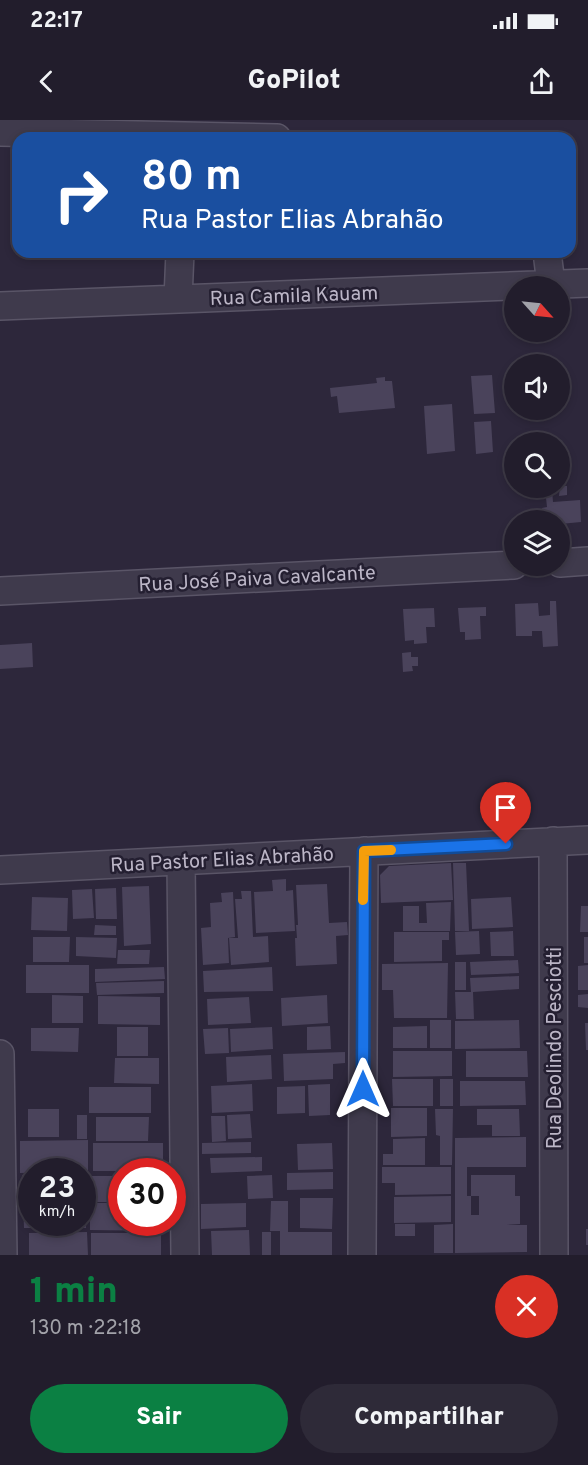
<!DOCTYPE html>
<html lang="pt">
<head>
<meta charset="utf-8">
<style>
	:root { --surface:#221d2c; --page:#2e2a38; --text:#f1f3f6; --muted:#a2a2a9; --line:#3f3b48; --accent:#0b8043 }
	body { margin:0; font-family:Overpass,sans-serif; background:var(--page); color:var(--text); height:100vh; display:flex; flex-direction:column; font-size:22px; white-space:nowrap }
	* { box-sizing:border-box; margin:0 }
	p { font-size:20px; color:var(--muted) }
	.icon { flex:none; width:33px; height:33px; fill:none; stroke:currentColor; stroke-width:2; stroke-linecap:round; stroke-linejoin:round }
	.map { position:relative; height:1135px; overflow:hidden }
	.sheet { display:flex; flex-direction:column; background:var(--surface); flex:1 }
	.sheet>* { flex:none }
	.top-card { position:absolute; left:12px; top:12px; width:564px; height:126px; border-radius:18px; box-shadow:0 3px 9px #0003,0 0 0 2px var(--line); background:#1a4fa0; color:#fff; overflow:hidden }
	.needle { width:39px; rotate:117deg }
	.tools { position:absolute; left:504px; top:156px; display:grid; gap:12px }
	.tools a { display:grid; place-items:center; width:66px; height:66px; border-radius:50%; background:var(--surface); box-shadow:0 3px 9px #0003,0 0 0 2px var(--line); font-size:30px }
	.speed { position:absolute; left:18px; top:1038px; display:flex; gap:12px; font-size:30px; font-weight:700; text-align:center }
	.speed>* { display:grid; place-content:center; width:78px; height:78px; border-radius:50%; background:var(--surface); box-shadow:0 3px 9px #0003,0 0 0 2px var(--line); line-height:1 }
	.speed small { font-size:15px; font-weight:400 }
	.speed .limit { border:9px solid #d22; background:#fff; color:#111 }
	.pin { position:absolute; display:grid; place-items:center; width:51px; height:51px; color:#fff; margin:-62px -26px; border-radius:50% 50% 50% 0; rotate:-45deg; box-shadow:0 0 6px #0007 }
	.pin .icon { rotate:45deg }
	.me { position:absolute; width:66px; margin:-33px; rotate:0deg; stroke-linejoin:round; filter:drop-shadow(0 0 4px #0008) }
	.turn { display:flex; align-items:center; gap:21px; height:126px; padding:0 30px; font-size:27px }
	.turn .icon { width:78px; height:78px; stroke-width:2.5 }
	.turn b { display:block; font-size:42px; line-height:51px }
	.round { display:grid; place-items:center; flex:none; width:63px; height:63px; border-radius:32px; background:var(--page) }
	.headline { display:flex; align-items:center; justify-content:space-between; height:102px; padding:0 30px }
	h1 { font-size:36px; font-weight:800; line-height:45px; color:var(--accent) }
	.primary-button { display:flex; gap:12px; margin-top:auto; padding:12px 30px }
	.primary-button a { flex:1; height:69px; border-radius:36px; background:var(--accent); color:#fff; font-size:24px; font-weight:800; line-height:69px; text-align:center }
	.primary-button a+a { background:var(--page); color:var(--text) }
	.status { display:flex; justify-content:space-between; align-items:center; height:42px; padding:0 30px; background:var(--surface); direction:ltr }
	.status svg { height:16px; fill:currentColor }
	header { display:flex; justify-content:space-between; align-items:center; height:78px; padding:0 30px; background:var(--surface); font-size:27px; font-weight:800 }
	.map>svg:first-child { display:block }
</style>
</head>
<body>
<div class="status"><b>22:17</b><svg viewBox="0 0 49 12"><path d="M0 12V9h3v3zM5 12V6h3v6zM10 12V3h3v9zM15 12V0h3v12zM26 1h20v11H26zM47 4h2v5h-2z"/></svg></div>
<header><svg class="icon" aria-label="back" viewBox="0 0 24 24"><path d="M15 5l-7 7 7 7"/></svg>GoPilot<svg class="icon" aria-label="share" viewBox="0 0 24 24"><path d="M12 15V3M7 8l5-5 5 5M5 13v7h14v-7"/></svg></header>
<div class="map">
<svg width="588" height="1135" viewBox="0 0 588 1135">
	<rect width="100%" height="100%" fill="#2d273b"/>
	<path fill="#4a435b" d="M492,255L495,293L474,294L471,256Z
		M385,257V261H392L395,288L339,293L337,276L331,277L330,268L377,263L376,258Z
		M452,284L455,331L427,334L424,286Z
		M491,301L493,332L476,334L474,302Z
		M560,366H567V375L559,376Z
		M545,369H552L553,382L580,380L581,402L560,404V400H543L542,388L547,387Z
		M550,481H556L558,526L543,527L542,511H532V516H516L515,484L538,483L539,496L550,495Z
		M486,487V496H480L481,519L465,520V512H460L458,488Z
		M434,488L435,507H426L427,523L414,524V520L405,521L403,489Z
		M32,523L33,547L0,549V525Z
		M411,532V537H418V546H412L413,551L403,552L402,533Z
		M451,743L453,780L381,783L380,755L389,746Z
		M453,743H466L469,811H455Z
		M286,759V771L293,770L295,811L256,813L254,772L273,771L272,760Z
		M327,764L329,803L347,802L348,815L336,816L337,844L296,846L295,818H297L296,805H298L296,765Z
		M149,766L151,824L124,826L122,767Z
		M116,768L117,799H96L95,769Z
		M92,769L94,798L73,799L72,770Z
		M241,771H251L253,817L268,816L269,842L231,845L229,818H238L235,779H242Z
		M233,772L235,817L228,818L229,843L203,845L201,808L211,807L210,783L222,782L221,773Z
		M32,777L68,778L67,811L31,810Z
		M511,777L513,807L472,809L471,779Z
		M451,782L450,811H403V786H419V803H427L426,783Z
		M581,786H588V812H580Z
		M95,805L116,806V815H94Z
		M479,811L480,834L456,835L455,812Z
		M513,811L514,836H491L490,812Z
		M394,812H449V820H442V841L394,842Z
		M33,817H70L69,842H33Z
		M76,817L117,818L116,838L76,836Z
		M584,817H588V843H584Z
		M118,830H150L149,844H117Z
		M518,840L519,853L471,855L470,842Z
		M455,842H466V870H455Z
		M448,843L447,898H394L393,870H382V844Z
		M26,845H89V873H26Z
		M588,845V870H578V846Z
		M164,847L165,859L95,862V849Z
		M272,847L273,871L204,872L203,851Z
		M519,856V869L473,872L474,899H456L455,872H471L470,858Z
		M164,861V873L97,875L96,863Z
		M588,874V888L578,887V875Z
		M52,875L83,876V903H52Z
		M327,875L328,903L282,906L281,878Z
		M98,876L160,877V905L98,904Z
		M249,877L251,903L208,905L207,879Z
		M430,900H451V928H430Z
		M519,900L520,928L455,929V901Z
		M585,903H588V930H586Z
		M330,906L331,929L307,930V907Z
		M427,906V928H393V907Z
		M117,907H148V936H117Z
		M272,907L273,929L231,932L230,909Z
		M31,908H79L78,932L31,931Z
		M228,908L229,933L205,934L203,909Z
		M393,931H452V956L393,957Z
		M466,931H527L528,957H466Z
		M345,932V943L333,944V959L284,961L283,934Z
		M271,935L272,959L227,962L226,937Z
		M115,938H159V964L114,963Z
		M392,959H433V986H393Z
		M440,959H453V986H440Z
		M460,961H525L526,985L460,986Z
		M252,964L253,991L212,993L211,966Z
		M330,964V995L309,996L308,965Z
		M305,966V993L277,994V967Z
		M89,967H151V993H89Z
		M391,988H427V1016L391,1017Z
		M28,989H59V1017H28Z
		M435,989H453L452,1045H440V1016L436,1015Z
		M477,989H519L520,1016H492V1005H477Z
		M250,994L252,1018L228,1019L227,995Z
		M77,995H87V1019H77Z
		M211,996H225L226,1021L212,1022Z
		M96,997H149L148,1021H96Z
		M526,1017V1047H467V1076H471V1095H479V1076H471V1055H515V1076H520V1104L506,1105H527V1132L455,1133V1018Z
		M425,1018V1045H383V1034H393V1019Z
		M88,1020V1052L20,1053V1021Z
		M251,1022V1033L202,1034V1023Z
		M93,1023H163V1051H93Z
		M332,1023L333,1049L298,1050L297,1024Z
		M262,1037V1051L211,1053L210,1038Z
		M382,1047H451V1074L395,1075V1063H382Z
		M333,1052V1069L287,1070V1053Z
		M22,1055H32V1079H22Z
		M82,1055H87V1078H82Z
		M272,1055L273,1078L248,1079L247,1056Z
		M89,1056H122V1082H89Z
		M451,1076V1102L394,1103V1077Z
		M300,1078H333L332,1109L300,1108Z
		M271,1081H288V1112H332V1135H280V1111H270Z
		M23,1083H32V1102H82V1083H86V1108H24Z
		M90,1083H122V1102H163V1111L90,1110Z
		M246,1083V1107L201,1109V1084Z
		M395,1104H415V1116H395Z
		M453,1104V1133H434V1105Z
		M586,1109H588V1125H586Z
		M249,1110L250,1135H212L211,1111Z
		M87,1112L88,1135H29V1113Z
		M262,1112H271V1135H262Z
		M91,1113H161V1135H91Z"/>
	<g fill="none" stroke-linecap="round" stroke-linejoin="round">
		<defs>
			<path id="minor" d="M0,12L277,18
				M547,132L551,164
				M178,179L180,132
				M0,186L588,163
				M560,443L588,441
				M0,471L514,445
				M553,721L554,1135
				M181,741L185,1135
				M0,750L588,720
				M0,934L3,1135
				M362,1135L364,731"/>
		</defs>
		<use href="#minor" stroke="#5a5567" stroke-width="30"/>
		<use href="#minor" stroke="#3f3a4c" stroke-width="27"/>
	</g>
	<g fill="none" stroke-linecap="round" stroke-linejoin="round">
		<defs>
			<path id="route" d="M363,969L364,731L506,724"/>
		</defs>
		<use href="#route" stroke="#114b97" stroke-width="15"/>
		<use href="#route" stroke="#1a73e8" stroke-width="10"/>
		<path stroke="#f59e0b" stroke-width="10" d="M363,780L364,731L391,730"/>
	</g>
	<g text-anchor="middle" stroke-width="5" stroke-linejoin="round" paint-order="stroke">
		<g font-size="20" fill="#bcb6c7" stroke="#241f31">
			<text transform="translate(294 175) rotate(-2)" y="7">Rua Camila Kauam</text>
			<text transform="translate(257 458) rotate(-3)" y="7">Rua José Paiva Cavalcante</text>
			<text transform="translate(222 739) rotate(-3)" y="7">Rua Pastor Elias Abrahão</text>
			<text transform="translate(554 928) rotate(-90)" y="7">Rua Deolindo Pesciotti</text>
		</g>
	</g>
</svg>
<div class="tools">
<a><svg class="needle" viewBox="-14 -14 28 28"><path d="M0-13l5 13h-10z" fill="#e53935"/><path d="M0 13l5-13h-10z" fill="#a2a2a9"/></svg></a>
<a><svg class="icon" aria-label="sound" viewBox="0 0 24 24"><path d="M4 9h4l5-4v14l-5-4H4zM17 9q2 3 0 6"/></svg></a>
<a><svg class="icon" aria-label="search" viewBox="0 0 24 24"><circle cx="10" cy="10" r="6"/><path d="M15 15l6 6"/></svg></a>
<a><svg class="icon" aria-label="layers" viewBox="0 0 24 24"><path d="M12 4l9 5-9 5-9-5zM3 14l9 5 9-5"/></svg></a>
</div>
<div class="speed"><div>23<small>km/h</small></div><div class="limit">30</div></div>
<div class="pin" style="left:506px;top:724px;background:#d93025"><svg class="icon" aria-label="arrive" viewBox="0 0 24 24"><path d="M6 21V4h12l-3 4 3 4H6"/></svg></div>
<svg class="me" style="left:363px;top:969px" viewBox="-20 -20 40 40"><path d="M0-17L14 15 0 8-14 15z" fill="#1a73e8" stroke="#fff" stroke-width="4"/></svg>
<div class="top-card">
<div class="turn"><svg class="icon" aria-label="right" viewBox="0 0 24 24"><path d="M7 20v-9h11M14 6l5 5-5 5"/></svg><div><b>80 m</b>Rua Pastor Elias Abrahão</div></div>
</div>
</div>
<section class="sheet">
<div class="headline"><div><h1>1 min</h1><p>130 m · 22:18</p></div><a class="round" style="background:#d93025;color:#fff"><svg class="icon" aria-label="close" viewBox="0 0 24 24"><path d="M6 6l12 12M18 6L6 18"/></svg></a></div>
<div class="primary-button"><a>Sair</a><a>Compartilhar</a></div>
</section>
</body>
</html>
